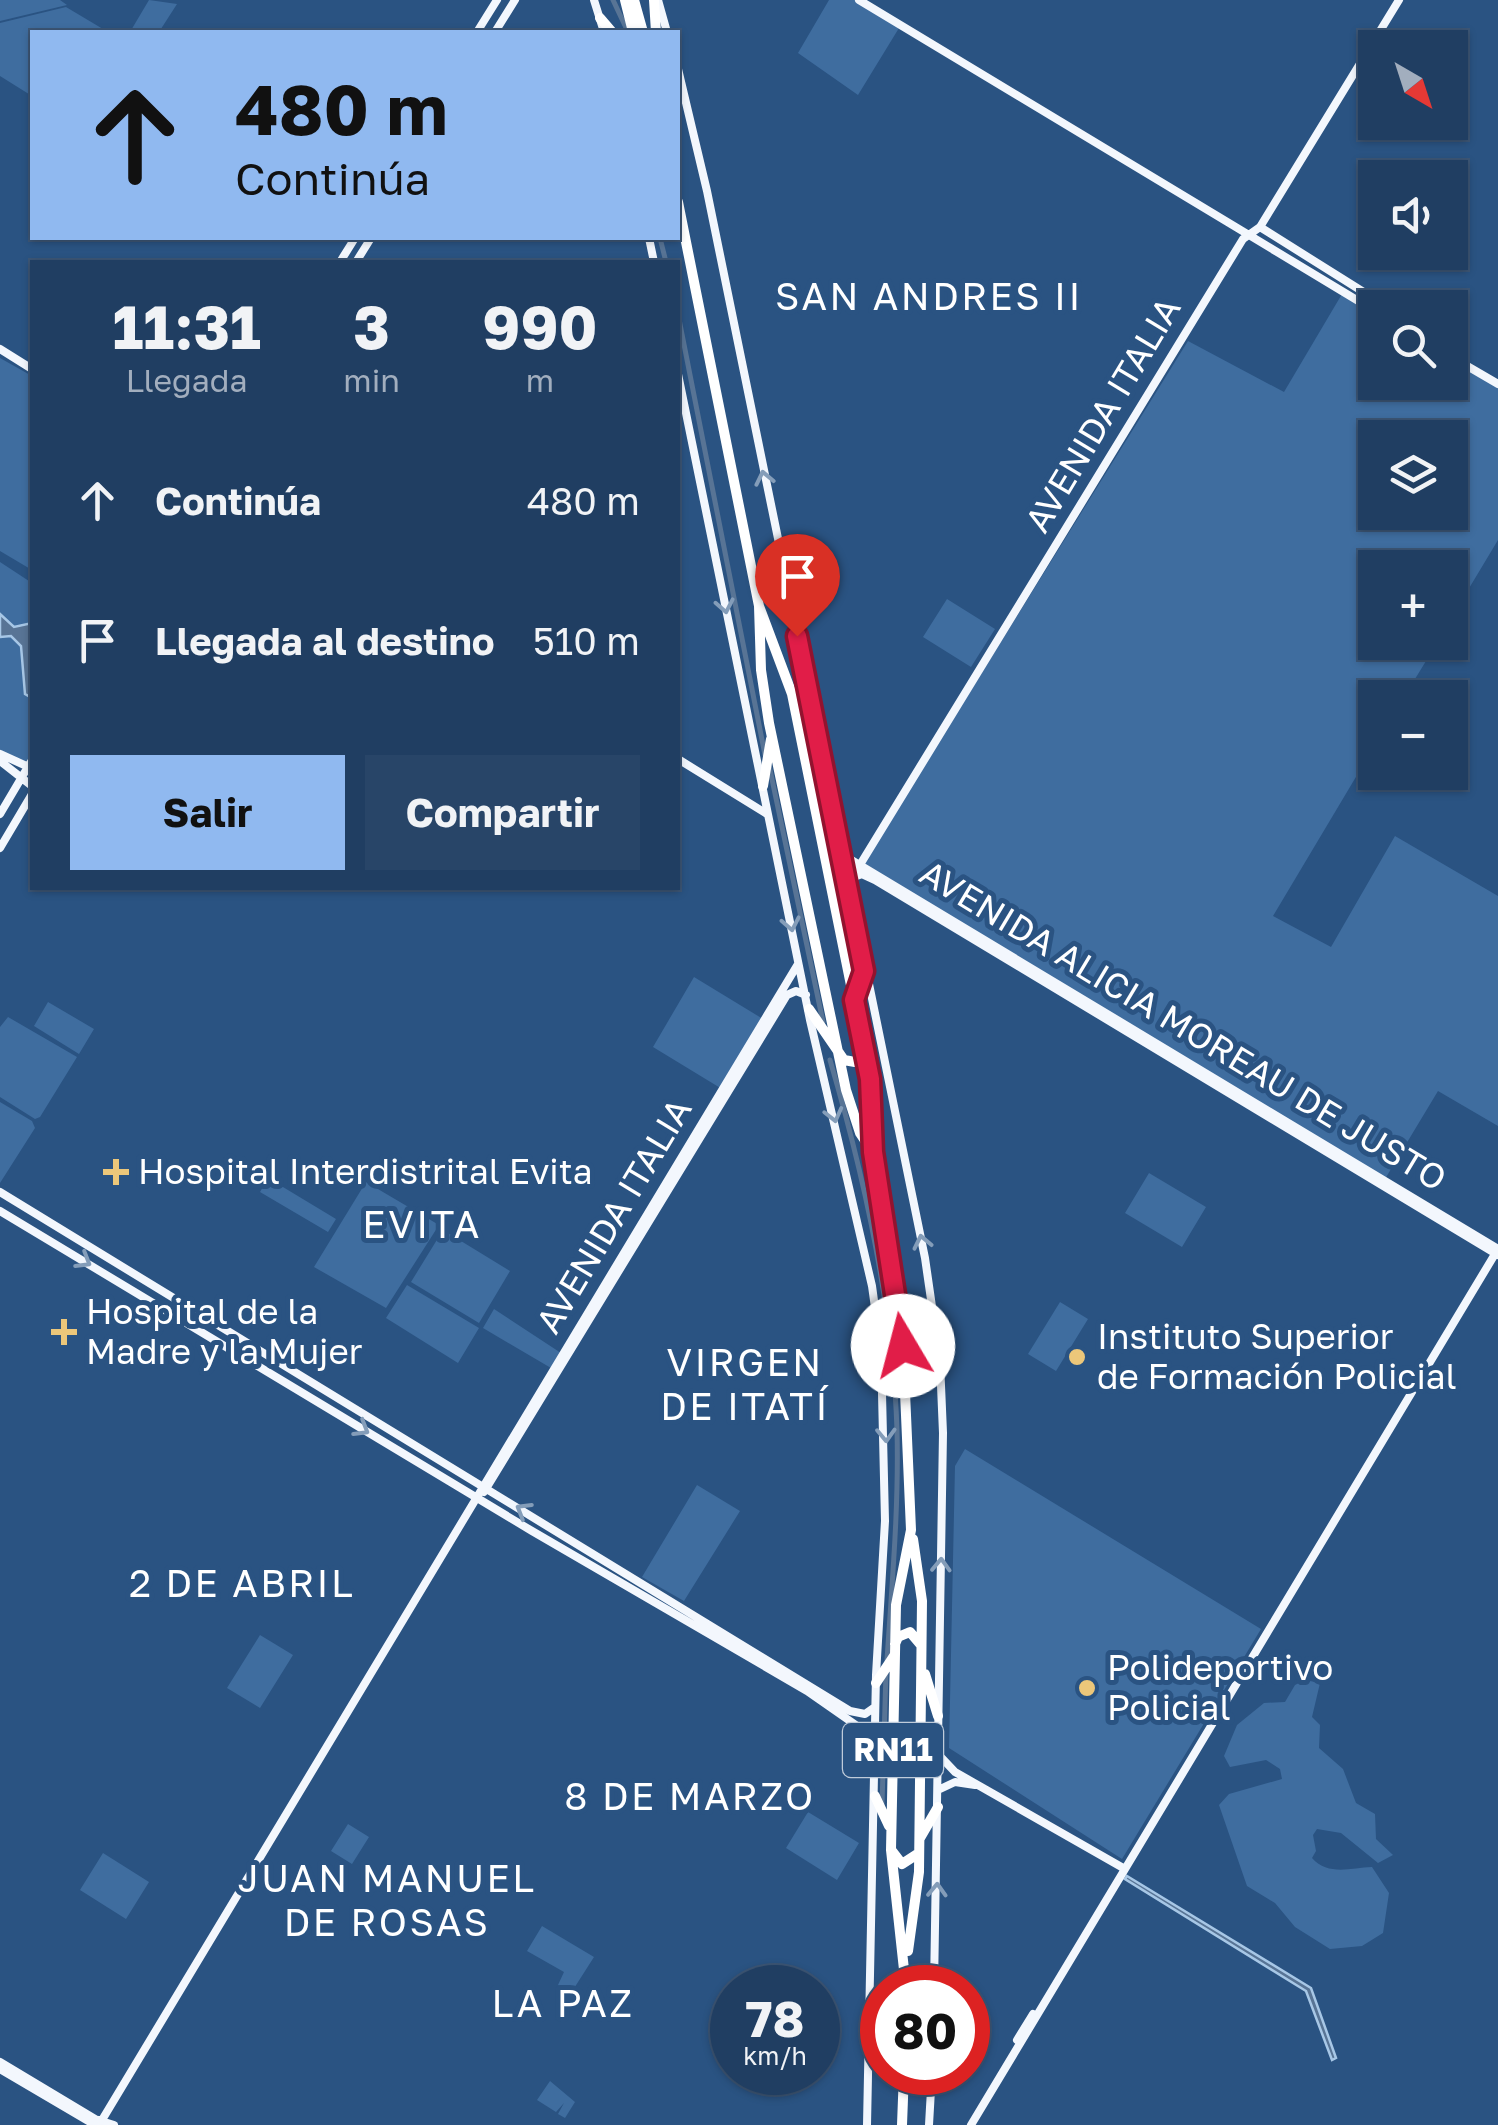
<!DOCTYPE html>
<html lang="es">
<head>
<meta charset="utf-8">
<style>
	:root { --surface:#203e62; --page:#284568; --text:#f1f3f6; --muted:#a2aebe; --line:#3d5777; --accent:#90b9f0 }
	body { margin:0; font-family:"Golos Text",sans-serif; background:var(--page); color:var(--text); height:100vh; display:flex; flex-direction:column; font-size:38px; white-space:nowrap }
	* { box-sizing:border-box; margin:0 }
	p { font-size:32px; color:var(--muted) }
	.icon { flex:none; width:55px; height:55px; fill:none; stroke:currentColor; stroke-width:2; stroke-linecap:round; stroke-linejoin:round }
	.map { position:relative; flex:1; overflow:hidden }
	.details { position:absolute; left:30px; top:260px; width:650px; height:630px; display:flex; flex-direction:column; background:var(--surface); border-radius:0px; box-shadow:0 2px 8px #0004,0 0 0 2px var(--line) }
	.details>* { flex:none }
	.banner { position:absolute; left:30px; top:30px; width:650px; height:210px; border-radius:0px; box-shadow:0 2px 8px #0004,0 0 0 2px var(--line); background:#90b9f0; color:#111; overflow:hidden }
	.needle { width:65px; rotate:141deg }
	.buttons { position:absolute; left:1358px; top:30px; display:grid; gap:20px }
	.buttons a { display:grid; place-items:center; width:110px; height:110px; border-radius:0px; background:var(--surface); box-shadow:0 2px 8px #0004,0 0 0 2px var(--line); font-size:50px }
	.speed { position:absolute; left:710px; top:1965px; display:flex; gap:20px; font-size:50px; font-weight:700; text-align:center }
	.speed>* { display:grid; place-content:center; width:130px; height:130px; border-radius:50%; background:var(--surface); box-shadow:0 2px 8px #0004,0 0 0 2px var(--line); line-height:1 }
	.speed small { font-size:25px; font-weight:400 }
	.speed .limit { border:15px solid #d22; background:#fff; color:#111 }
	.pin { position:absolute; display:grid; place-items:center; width:85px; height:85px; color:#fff; margin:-102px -42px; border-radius:50% 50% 50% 0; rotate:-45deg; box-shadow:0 0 10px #0007 }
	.pin .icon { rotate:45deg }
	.me { position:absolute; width:110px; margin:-55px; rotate:352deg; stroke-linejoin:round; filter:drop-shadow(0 0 8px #0008) }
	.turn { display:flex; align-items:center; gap:35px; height:210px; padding:0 40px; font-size:45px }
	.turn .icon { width:130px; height:130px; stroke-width:2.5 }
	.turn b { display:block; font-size:70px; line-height:85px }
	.eta { display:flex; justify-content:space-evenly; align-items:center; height:170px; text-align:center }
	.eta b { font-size:60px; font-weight:700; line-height:70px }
	.button { display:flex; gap:20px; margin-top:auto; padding:20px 40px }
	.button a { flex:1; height:115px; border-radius:0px; background:var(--accent); color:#111; font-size:40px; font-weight:700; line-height:115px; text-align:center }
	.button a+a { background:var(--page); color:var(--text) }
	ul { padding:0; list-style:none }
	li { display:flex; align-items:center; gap:30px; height:140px; padding:0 40px }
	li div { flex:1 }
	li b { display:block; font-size:38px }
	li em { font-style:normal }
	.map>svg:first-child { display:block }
</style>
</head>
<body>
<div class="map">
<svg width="1498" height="2125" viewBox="0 0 1498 2125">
	<rect width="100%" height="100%" fill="#2a5382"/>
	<path fill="#3f6d9f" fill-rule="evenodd" d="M0,0H60L67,5L0,21Z
		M149,0L177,4L159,32H130Z
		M829,0H855L899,28L858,95L798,53Z
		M66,7L108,32H32V96L0,76V23Z
		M1342,294L1375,314V382H1450V358L1498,386V540L1450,620V568H1375V642L1437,643L1404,697L1375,698V745L1273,916L1331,947L1395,836L1498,896V1126L1438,1091L1385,1179L863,864L1188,341L1284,392ZM1375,438H1450V512H1375Z
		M0,358L32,376V570L0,551Z
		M0,562L32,583V753L25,765L0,750Z
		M947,599L995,629L971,667L923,637Z
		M694,977L763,1019L722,1089L653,1047Z
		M48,1002L94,1029L79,1054L34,1026Z
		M8,1017L77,1057L40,1117L35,1119L0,1097V1027Z
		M0,1102L32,1121L35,1128L0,1183Z
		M1149,1173L1206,1207L1182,1247L1125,1213Z
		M268,1178L336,1219L328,1232L260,1192Z
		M366,1182L439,1225L386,1308L314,1267Z
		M443,1230L510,1271L479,1323L411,1282Z
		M407,1285L479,1328L458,1363L386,1318Z
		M1060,1302L1088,1319L1056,1371L1028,1354Z
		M494,1309L561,1353L551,1368L483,1328Z
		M965,1449L1261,1629L1122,1859L949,1748L955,1466Z
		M697,1485L740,1511L684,1601L642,1577Z
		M260,1635L293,1655L260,1708L227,1688Z
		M1305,1680L1320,1683L1312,1717L1320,1725L1319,1748L1343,1769L1356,1803L1375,1814L1376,1839L1393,1855L1378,1863L1341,1833L1317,1829L1313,1835L1316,1851L1312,1858C1328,1876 1350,1868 1372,1867L1389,1893L1383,1933L1362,1946L1330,1949L1295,1927L1275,1903L1247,1886L1219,1805L1229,1794L1282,1779L1280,1769L1266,1760L1230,1767L1224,1756L1237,1725L1264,1703L1285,1702L1295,1685Z
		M808,1812L859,1843L837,1880L786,1848Z
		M348,1824L369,1837L352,1864L331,1851Z
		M103,1853L149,1882L126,1919L80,1890Z
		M542,1926L594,1957L571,1993L558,1985L564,1972L527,1951Z
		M550,2081L575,2102L565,2118L558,2114L564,2103L556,2112L537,2100Z"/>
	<path fill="#587495" stroke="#a7c7e6" stroke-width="2.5" d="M0,614L14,627L32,623V698L25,694L21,646L11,636L0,637Z
		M1127,1876L1311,1988L1336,2058L1332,2060L1306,1991L1125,1879Z"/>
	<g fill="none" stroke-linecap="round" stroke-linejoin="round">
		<path stroke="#587495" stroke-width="5" d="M613,0L628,32
			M660,238L666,262
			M678,314L765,755
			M769,765L823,1022
			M830,1060C865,1179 893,1305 897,1430C899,1506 892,1583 887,1660
			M882,1804L886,1672"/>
		<path stroke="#f3f7fd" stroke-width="8" d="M594,0L604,32
			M658,0L667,32
			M859,0L1375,311
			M477,32L497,0
			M495,32L515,0
			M678,69L707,191L925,1258L940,1362L943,1433L934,1988
			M1260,227L1389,308
			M649,238L654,262
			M340,262L355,238
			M356,262L371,238
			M0,349L32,369
			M1450,356L1498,384
			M678,374L810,1020L872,1286L881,1351L885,1521L876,1675L867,2125
			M0,754L31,768
			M678,759L767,814
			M0,761L32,786
			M0,814L32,760
			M0,848L32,794
			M843,855L1498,1249
			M854,877L862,874L875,880L1498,1255
			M847,886L1243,239L1260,227L1399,0
			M0,1192L850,1711L865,1714L875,1707
			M0,1211L532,1531L807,1691L873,1737
			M484,1492L787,995L796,991L806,995
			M937,1753L955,1772L1125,1869
			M938,1790L955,1782L975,1785
			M1017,2040L1033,2014
			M0,2062L95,2119L114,2125
			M0,2069L95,2125
			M99,2125L798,964
			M929,2125L932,2072
			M971,2125L1498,1249"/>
		<path stroke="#fff" stroke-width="10" d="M625,0L633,32
			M634,0L643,32
			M654,0L656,32
			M600,18L612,32
			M678,202L759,606L761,670L769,723L846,1090L860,1133L872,1151
			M759,606L792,694L870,1079L873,1151L903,1346L911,1530L896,1605L891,1850L906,1988
			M806,751L827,784
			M763,786L771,739
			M855,999L864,971
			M809,1009L844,1060L855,1062L864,1051
			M895,1644L898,1637L910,1632L921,1645
			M925,1674L938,1716
			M876,1683L894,1656
			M875,1796L889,1826
			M920,1838L938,1807
			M892,1851L902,1864L919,1853
			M908,1951L919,1872L922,1601L913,1539
			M902,2125L904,2072"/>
	</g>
	<defs><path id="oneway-chevron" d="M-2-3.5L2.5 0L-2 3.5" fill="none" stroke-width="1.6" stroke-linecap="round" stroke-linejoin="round" transform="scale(2.5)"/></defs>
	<g stroke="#849db9">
		<use href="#oneway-chevron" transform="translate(764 478) rotate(-102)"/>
		<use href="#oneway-chevron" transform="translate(725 606) rotate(79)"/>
		<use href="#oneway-chevron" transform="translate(791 924) rotate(79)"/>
		<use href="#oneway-chevron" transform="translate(834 1115) rotate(76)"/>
		<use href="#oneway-chevron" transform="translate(922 1242) rotate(-102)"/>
		<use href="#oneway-chevron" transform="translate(84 1261) rotate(31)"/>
		<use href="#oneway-chevron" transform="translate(362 1429) rotate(31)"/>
		<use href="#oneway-chevron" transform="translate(886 1435) rotate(88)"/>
		<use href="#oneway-chevron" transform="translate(523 1510) rotate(-149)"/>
		<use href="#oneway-chevron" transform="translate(941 1565) rotate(-88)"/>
		<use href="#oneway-chevron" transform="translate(937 1890) rotate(-88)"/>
	</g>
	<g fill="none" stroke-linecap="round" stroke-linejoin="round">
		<defs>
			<path id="route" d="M797,636L864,971L854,1000L870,1079L873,1152L903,1346"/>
		</defs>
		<use href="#route" stroke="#92132f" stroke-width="25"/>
		<use href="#route" stroke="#e11d48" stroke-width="18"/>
	</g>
	<g fill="#ecc77a" stroke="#2a5382" stroke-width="4">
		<path d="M111 1157h10v10h10v10h-10v10h-10v-10h-10v-10h10z"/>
		<path d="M59 1317h10v10h10v10h-10v10h-10v-10h-10v-10h10z"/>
		<circle cx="1077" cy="1357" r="10"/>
		<circle cx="1087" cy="1688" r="10"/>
	</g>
	<g text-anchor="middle" stroke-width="10" stroke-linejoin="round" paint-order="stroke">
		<rect fill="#2a5382" stroke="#bfcbda" stroke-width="2.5" x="843" y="1723" width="100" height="54" rx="8"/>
		<g font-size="32" font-weight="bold" fill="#fff">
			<text x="893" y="1761">RN11</text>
		</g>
		<g font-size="35" fill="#fff" stroke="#2a5382">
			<text transform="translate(1103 415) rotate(-59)" y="12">AVENIDA ITALIA</text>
			<text transform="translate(1183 1026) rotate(31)" y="12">AVENIDA ALICIA MOREAU DE JUSTO</text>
			<text transform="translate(614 1216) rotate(-59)" y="12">AVENIDA ITALIA</text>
		</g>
		<g font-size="35" fill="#fff" stroke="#2a5382" text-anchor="start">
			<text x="138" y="1184">Hospital Interdistrital Evita</text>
			<text x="86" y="1324">Hospital de la<tspan x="86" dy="40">Madre y la Mujer</tspan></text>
			<text x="1097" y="1349">Instituto Superior<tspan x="1097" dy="40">de Formación Policial</tspan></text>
			<text x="1107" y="1680">Polideportivo<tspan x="1107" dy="40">Policial</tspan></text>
		</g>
		<g font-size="38" letter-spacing="2.5" fill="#fff" stroke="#2a5382">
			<text x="929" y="310">SAN ANDRES II</text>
			<text x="422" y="1238">EVITA</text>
			<text x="745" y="1376">VIRGEN<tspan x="745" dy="44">DE ITATÍ</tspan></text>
			<text x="242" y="1597">2 DE ABRIL</text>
			<text x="690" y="1810">8 DE MARZO</text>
			<text x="387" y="1892">JUAN MANUEL<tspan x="387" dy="44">DE ROSAS</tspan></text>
			<text x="563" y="2017">LA PAZ</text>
		</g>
	</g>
</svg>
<div class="buttons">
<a><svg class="needle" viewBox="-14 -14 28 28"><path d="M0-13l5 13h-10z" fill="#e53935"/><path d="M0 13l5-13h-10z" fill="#a2aebe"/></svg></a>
<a><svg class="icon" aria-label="sound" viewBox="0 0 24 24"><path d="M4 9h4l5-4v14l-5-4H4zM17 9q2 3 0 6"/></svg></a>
<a><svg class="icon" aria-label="search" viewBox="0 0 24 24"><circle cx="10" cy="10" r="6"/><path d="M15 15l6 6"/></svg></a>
<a><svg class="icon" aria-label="layers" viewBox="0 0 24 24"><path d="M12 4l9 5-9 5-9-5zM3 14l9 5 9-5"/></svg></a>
<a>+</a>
<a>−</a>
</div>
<div class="speed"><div>78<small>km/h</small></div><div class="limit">80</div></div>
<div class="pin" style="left:797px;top:636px;background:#d93025"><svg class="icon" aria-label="arrive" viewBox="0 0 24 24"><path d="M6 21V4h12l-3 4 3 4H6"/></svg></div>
<svg class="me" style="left:903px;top:1346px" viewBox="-20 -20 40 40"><circle r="19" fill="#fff"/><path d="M0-13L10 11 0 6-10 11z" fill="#e11d48"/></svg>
<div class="banner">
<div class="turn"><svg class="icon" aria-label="ahead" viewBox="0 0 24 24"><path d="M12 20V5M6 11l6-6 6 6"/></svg><div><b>480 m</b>Continúa</div></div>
</div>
<section class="details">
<div class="eta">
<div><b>11:31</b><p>Llegada</p></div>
<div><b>3</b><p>min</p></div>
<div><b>990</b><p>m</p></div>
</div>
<ul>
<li><svg class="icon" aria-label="ahead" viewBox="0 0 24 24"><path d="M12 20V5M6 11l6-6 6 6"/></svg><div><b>Continúa</b></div><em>480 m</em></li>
<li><svg class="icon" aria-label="arrive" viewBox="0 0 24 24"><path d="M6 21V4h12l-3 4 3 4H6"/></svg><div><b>Llegada al destino</b></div><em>510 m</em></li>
</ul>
<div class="button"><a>Salir</a><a>Compartir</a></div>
</section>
</div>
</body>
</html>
